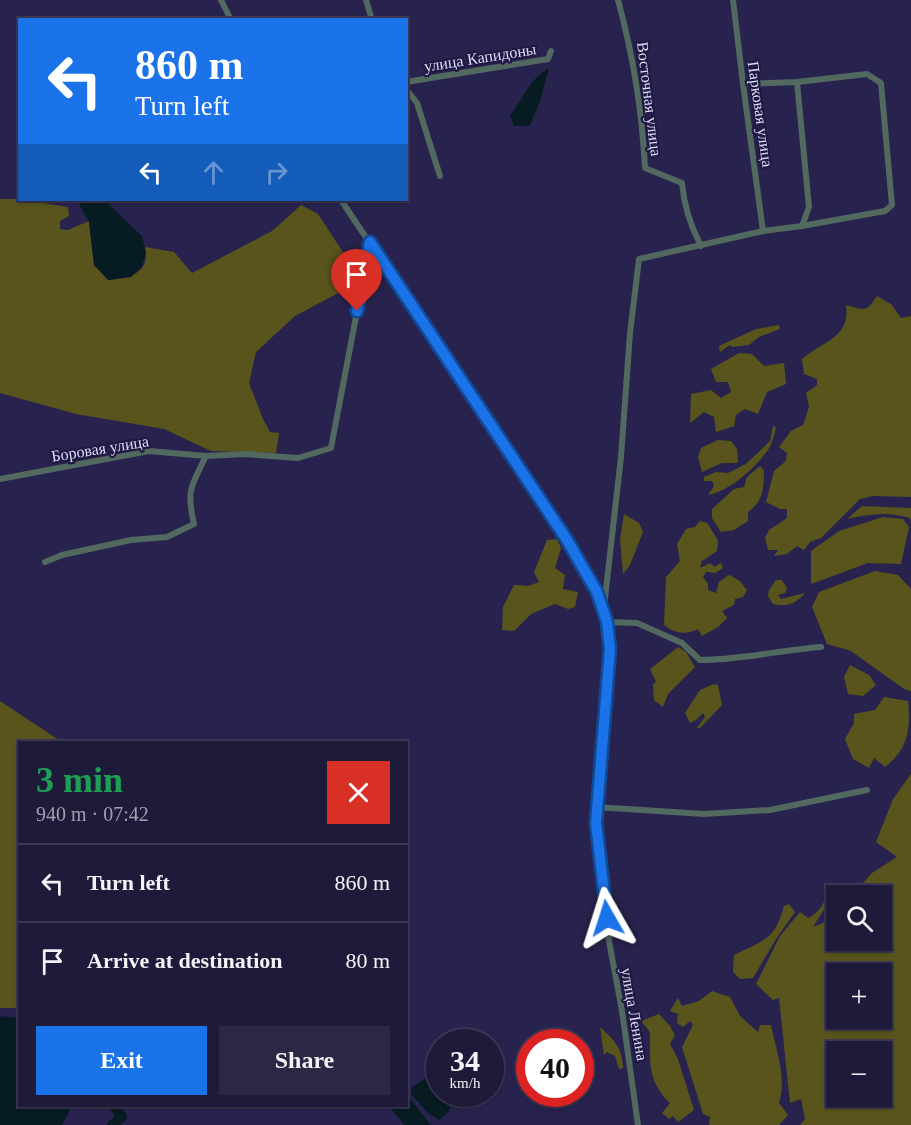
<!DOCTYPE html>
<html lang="en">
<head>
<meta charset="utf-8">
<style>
	:root { --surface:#1e1a3a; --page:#2b2745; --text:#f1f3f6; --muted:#a1a1af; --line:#3c3854; --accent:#1a73e8 }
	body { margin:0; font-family:"Times New Roman",serif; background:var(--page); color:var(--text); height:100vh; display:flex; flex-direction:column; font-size:22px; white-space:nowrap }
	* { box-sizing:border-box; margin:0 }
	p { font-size:20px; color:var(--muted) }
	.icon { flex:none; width:33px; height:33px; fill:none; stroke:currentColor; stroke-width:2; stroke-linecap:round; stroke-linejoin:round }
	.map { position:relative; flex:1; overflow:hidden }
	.side { position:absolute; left:18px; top:741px; width:390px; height:366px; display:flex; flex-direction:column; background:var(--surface); border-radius:0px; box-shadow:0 2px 4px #0004,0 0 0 2px var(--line) }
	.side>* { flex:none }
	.guide { position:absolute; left:18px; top:18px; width:390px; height:183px; border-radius:0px; box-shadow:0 2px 4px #0004,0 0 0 2px var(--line); background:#1a73e8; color:#fff; overflow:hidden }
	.controls { position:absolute; left:826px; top:885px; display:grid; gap:12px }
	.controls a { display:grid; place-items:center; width:66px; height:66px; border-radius:0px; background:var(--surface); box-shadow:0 2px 4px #0004,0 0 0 2px var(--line); font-size:30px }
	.speed { position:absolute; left:426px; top:1029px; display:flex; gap:12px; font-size:30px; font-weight:700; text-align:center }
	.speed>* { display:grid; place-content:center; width:78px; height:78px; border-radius:50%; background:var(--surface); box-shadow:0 2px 4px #0004,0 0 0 2px var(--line); line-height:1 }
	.speed small { font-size:15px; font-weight:400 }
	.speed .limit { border:9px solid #d22; background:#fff; color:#111 }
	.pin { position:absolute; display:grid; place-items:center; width:51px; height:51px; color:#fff; margin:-62px -26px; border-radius:50% 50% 50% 0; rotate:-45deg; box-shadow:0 0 6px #0007 }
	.pin .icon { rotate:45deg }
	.me { position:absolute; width:66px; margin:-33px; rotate:354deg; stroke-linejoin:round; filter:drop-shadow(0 0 4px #0008) }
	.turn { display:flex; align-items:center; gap:21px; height:126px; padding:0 18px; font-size:27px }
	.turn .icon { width:78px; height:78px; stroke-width:2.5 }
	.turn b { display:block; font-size:42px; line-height:51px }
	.lanes { display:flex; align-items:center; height:57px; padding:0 18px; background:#0003; justify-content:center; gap:30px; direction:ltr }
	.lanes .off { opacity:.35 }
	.round { display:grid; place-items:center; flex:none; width:63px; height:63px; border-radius:0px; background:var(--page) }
	.head { display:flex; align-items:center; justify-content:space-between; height:102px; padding:0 18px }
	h1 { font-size:36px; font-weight:800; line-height:45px; color:#1e9e55 }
	.action { display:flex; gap:12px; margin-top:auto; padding:12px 18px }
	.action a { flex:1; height:69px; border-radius:0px; background:var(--accent); color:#fff; font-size:24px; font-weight:800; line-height:69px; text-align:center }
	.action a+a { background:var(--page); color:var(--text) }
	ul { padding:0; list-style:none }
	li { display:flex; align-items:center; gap:18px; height:78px; padding:0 18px; border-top:2px solid var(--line) }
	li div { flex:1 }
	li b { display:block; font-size:22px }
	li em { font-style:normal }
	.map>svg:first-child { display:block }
</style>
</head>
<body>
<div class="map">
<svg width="911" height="1125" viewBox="0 0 911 1125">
	<rect width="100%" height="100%" fill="#28234e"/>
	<path fill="#58541b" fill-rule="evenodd" d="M0,199H18L68,207L69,216L60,221V229L68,230L89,221L94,265L109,280C128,278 151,274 145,247L174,252L192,273L272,231L301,205L318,214L352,266L342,291L295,316L256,352L249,383L263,419L270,432L279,433L276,453L211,451L164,429L76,414L0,393Z
		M877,296L892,305L901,318L911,316V497L873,496L860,499L821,538L810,542L804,550L797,546L787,554L774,556L778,550H768L765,538L769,530L787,518V509H780L766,502L774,471L786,461L787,453L779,447L791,431L803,425L809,407L806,393L817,385V379L804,374L802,359C821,342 851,338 846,305C863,310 867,313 877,296Z
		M779,325L780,329L759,337L749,345L732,347L730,345L720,352L719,346L756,329Z
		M739,353L752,354L764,366L784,363L786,384L767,392L758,414L745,409L736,415L734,426L716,432L714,417L704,412L690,423L691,394L711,390L721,398L731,392L728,382H716L711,369Z
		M773,426L776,428C774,435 772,444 768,450C754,469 731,490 708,495L714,486L712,481H704V477L716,472L728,473L746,464L770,441Z
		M718,440L731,441L737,449L738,463H722L702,472L698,457L701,448Z
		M760,466L764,470C764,488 763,502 748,512V521L734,530L721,532L712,518V509L734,489L744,487L747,477Z
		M862,506L911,508V522L910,518C887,511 869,514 847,519Z
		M624,514L639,523L643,532L630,565L623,574L620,539Z
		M883,517L903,519L909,527L901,564L868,563L811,584V551L839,531Z
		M700,521L707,523L718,540L717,551L702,561L700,568L710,563L714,567L721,563L723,568L715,573L706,572L703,577L708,584V590L716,593L719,582L729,575L740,581L747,590L743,597L735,599L734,605L722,611L727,618L718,627L702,636L698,629C686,635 675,634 664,625L666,577L680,561L677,544L686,529L695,527Z
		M557,539L561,548L555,568L565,575L563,589L578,592L575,607L568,609L555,604L531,614L514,631L502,630L503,607L514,585L528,586L539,582L534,572L547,540Z
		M875,571L898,575L911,589V691L904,689L851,651L827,644L812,607L819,592Z
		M776,580H782L787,588L785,593L778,595L781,599L805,593C795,604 788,607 773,604L768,596L769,590Z
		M678,647L686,652L695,667L668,694L663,707L654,700L653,684L656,682L650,669Z
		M850,665L869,675L876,685L863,696L848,694L844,677Z
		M714,684L718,685L722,705L700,728H697L705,717L703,713L696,720L690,723L685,713L700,690Z
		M884,697L908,701C911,728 908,750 885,767L874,758L869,768L853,759L845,739L854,723V714L875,710Z
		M0,701L62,742H20L19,1013L17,1008H0Z
		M911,774V1125H800L805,1119L801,1099L790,1103L779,998L773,1000L756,984L780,936L800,912L808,918C819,914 825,901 829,890H833L834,894L813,927L823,923L833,908H837V940H882V896L852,895L872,873L897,857L876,842L893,799ZM837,974H882V1018H837ZM837,1052H882V1096H837Z
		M789,904L795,912L776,939L753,978L740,979L733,972L734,955C764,940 775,940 784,906Z
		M712,991L730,997L740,1016L758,1032L760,1025H771C776,1050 787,1078 779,1103L788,1115L779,1125H709L710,1117L703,1114L682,1047L693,1025L690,1021L683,1027L677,1023L678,1014L670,1011L678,998L682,1006L699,1001Z
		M659,1014L670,1026L675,1035L670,1044L678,1059L694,1110L678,1122L673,1116L669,1119L662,1113L670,1103C647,1081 650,1062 650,1032L641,1021Z
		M600,1027C615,1041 622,1047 623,1068L619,1069L615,1056L607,1052L604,1055Z"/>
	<path fill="#071b23" d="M549,68L540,101L530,126H514L510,116C523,99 530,78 549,68Z
		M77,200H104L142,236L146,253L142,266L131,277L108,280L94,265L89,222Z
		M0,1016L19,1018L20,1106H72L62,1125H0Z
		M426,1078L452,1105L448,1112L439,1120L429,1114L411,1094V1088Z
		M407,1095L431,1125H404L389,1106H406Z"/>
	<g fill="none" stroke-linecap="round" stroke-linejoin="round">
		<path stroke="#071b23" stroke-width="10" d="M112,1125L122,1117L114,1106"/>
		<path stroke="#51695e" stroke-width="6" d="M221,0L231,20
			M366,0L372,20
			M618,0C633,55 642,110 645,168L682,183C684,207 690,225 701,246
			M733,0L743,84L763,231
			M406,82L548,59L551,51
			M797,82L809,207L802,226
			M406,89L417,103L440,176
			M341,200L556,522L597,592L607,622L610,649L596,823L609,941L622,1011L638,1125
			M0,479L149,451L206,456L245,454L298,458L331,448L370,243
			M45,562L62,555L131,540L167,537L194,524C186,489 191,487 206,456
			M604,607L621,457L630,333L639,259L763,231L802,226L885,211L892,205L881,83L867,74L797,82L743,84
			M607,622L637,623L682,643L700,660C741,660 780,650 821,647
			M596,807L704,814L770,810L867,790"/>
	</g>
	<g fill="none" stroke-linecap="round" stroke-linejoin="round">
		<defs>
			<path id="route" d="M357,311L370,242L567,540L597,592L607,622L610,649L596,823L607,918"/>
		</defs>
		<use href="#route" stroke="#114b97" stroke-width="15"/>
		<use href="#route" stroke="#1a73e8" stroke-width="10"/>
	</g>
	<g text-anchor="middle" stroke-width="4.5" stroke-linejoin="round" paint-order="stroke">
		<g font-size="16" fill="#dedefa" stroke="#1f1943">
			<text transform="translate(480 57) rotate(-9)" y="6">улица Капидоны</text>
			<text transform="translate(650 99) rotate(83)" y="6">Восточная улица</text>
			<text transform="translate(761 114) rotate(82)" y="6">Парковая улица</text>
			<text transform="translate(100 448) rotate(-9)" y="6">Боровая улица</text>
			<text transform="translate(635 1014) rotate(80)" y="6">улица Ленина</text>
		</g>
	</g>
</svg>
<div class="controls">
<a><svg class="icon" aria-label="search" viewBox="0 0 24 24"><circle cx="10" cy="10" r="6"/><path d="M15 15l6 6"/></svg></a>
<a>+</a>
<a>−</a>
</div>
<div class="speed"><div>34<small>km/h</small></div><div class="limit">40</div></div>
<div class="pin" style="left:357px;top:311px;background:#d93025"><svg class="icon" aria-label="arrive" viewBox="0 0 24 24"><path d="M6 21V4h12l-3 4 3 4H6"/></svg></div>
<svg class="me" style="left:607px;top:918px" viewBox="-20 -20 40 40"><path d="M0-17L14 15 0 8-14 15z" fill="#1a73e8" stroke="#fff" stroke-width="4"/></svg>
<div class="guide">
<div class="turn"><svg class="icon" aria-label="left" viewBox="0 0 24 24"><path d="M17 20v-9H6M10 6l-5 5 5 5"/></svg><div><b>860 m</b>Turn left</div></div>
<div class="lanes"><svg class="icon" aria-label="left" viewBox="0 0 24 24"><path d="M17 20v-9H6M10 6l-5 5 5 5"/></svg><svg class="icon off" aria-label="ahead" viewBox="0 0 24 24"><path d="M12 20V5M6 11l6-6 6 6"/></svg><svg class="icon off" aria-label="right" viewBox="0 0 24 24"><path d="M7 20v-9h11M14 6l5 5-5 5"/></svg></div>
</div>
<section class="side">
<div class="head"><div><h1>3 min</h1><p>940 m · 07:42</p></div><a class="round" style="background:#d93025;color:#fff"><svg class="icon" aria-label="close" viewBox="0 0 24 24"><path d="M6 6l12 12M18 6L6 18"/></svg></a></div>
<ul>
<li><svg class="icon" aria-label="left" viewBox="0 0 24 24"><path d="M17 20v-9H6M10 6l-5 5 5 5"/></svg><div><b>Turn left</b></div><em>860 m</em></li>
<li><svg class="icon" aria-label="arrive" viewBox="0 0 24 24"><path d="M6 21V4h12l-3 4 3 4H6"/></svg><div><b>Arrive at destination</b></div><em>80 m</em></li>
</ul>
<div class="action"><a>Exit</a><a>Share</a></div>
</section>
</div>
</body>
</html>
